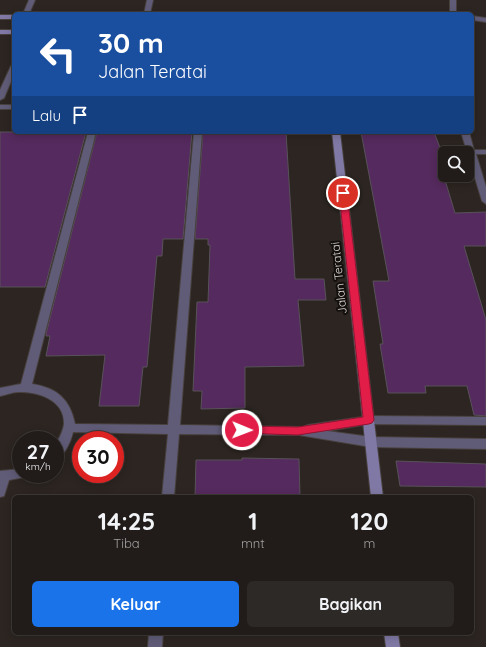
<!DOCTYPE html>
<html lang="id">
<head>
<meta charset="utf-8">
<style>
	:root { --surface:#211c19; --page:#2d2926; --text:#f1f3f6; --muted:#a2a1a2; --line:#3e3a38; --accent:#1a73e8 }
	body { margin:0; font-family:Quicksand,sans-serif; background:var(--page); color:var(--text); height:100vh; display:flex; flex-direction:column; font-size:15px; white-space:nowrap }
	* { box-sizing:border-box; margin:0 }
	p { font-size:13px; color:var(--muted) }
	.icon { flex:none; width:22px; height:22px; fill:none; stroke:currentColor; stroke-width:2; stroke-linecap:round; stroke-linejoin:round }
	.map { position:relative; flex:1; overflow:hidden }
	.details { position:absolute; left:12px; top:495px; width:462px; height:140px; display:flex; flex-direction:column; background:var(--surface); border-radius:6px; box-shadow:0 2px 10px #0003,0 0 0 1px var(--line) }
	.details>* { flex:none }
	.hud { position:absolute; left:12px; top:12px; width:462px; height:122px; border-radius:6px; box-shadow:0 2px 10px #0003,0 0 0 1px var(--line); background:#1a4fa0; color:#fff; overflow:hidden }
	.fabs { position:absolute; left:438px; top:146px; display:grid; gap:8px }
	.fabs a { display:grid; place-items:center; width:36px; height:36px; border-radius:6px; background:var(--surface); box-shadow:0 2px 10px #0003,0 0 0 1px var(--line); font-size:20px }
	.speed { position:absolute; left:12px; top:431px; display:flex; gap:8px; font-size:20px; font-weight:700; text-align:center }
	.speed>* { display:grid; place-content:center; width:52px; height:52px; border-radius:50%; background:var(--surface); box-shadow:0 2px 10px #0003,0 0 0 1px var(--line); line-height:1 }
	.speed small { font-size:10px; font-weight:400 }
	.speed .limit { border:6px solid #d22; background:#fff; color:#111 }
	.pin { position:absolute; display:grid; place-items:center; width:34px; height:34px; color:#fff; margin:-17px; border:2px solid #fff; border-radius:50%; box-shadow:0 1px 4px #0007 }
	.me { position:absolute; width:44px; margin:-22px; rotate:91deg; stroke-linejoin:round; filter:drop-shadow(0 0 3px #0008) }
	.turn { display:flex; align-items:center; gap:14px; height:84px; padding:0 20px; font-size:18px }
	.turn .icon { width:52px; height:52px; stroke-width:2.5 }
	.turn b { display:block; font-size:28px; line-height:34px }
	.then { display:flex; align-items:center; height:38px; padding:0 20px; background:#0003; gap:8px; font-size:15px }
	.eta { display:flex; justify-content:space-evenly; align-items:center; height:68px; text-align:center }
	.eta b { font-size:24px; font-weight:700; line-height:28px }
	.action { display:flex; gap:8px; margin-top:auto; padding:8px 20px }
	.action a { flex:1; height:46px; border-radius:6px; background:var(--accent); color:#fff; font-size:16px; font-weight:700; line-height:46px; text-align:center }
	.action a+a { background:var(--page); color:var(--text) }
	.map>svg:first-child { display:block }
</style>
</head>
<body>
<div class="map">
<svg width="486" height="647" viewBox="0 0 486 647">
	<rect width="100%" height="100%" fill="#2c2521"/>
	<path fill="#552a5e" stroke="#585259" d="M0,132H86L45,287H0Z
		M97,132H192L183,239H163L162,256H157L147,367H143L139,406H99L105,355L46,356L50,336H46V334Z
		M203,132H286L295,279H324L326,300H298L304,366L245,367V408L201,409L202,391H193L197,302H208L210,245H208V239H195Z
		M361,132H434L442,153H445V180L455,213L486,212V246H464L486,320V416L474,415L467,386H425L426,393H388L380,344H383L373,281H389Z
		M242,458L299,459L300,497H195L196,460H242Z
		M396,461L486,464V487L400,486Z"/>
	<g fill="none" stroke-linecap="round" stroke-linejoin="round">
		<defs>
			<path id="street" d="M29,0H35L29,14H23Z
				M147,0H153L150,14H144Z
				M450,0H456V14H450Z
				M472,16L486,18V22L472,20Z
				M14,64V74L4,98L0,100V90L11,66Z
				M0,105H14V109H0Z
				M88,132H96L32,384C57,388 70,399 75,424L168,425L194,132H202L180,425L303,427L308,425L369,416L486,417V425L369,424L327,431L371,437L486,439V449L371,447L299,435L179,434L174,497H162L168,434L73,432C71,441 64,457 55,460C55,455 54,448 56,444C59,438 63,432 64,424C65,400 38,391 18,392C12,392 6,395 0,396V388L21,384Z
				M461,132H469L474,150H486V154H476L486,187V204L482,201Z
				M21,469V474H27L25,477L9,480L4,496L0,497V471Z
				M149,633H163L162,647H148Z"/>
			<path id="secondary" d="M0,15H14V19H0Z
				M0,30H14V34H0Z
				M332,132H340L383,497H371Z
				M384,633H398L400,647H386Z"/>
		</defs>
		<use href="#street" stroke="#48413e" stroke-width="2"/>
		<use href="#secondary" stroke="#48413e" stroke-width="2"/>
		<use href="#street" fill="#605c78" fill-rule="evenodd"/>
		<use href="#secondary" fill="#8079a5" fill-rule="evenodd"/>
	</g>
	<path fill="#e11d48" stroke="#92132f" d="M343,190L347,193L374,420L372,423L369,424L298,435L239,433L237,430L239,427L242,426L298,427L363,417L339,193Z"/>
	<g text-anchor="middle" stroke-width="4" stroke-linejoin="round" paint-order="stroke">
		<g font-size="12" fill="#dbd7d4" stroke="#120f0d">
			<text transform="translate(339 278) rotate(-96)" y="4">Jalan Teratai</text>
		</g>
	</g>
</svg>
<div class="fabs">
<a><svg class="icon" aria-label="search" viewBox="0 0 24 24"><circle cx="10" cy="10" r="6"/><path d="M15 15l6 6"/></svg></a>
</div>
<div class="speed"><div>27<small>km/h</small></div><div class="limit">30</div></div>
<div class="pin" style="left:343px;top:193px;background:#d93025"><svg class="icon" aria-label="arrive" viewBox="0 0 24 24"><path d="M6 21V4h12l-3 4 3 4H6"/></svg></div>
<svg class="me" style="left:242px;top:430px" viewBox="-20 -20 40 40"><circle r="17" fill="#e11d48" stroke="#fff" stroke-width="3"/><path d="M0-11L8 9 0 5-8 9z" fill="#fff"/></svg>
<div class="hud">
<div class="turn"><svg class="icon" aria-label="left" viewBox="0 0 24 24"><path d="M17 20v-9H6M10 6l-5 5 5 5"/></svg><div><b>30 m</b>Jalan Teratai</div></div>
<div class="then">Lalu<svg class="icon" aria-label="arrive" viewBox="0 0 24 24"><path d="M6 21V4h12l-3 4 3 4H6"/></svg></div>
</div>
<section class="details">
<div class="eta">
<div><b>14:25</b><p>Tiba</p></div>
<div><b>1</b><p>mnt</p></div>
<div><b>120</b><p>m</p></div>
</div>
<div class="action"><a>Keluar</a><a>Bagikan</a></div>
</section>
</div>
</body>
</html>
